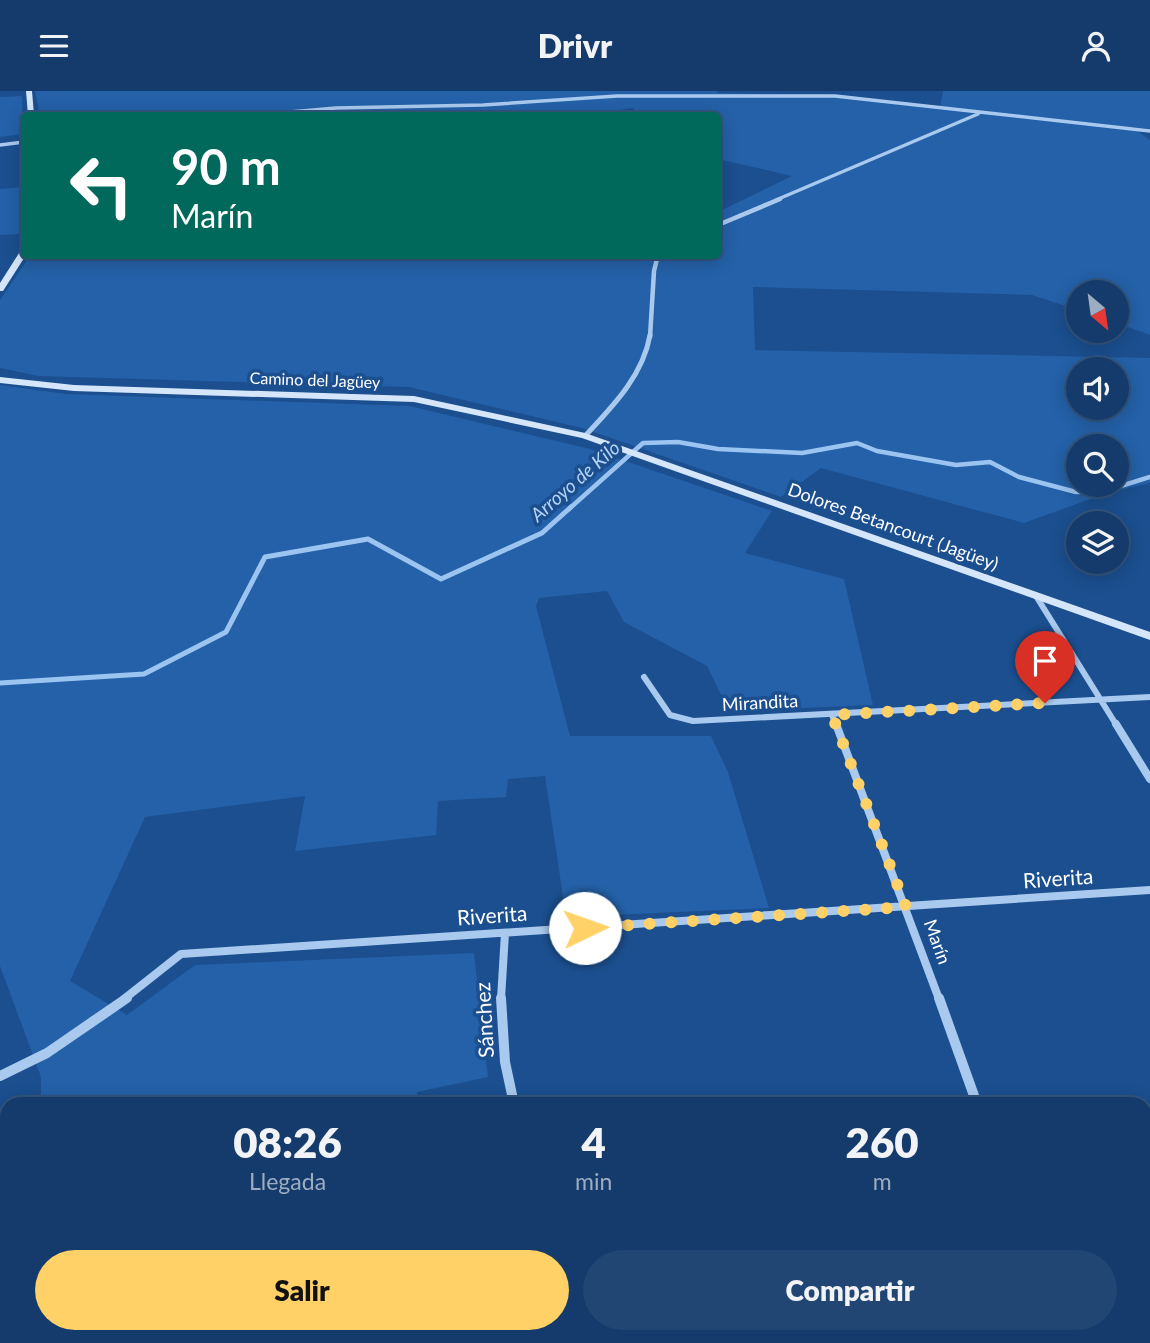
<!DOCTYPE html>
<html lang="es">
<head>
<meta charset="utf-8">
<style>
	:root { --surface:#143b6b; --page:#214673; --text:#f1f3f6; --muted:#9dadc1; --line:#33557e; --accent:#ffd166 }
	body { margin:0; font-family:Lato,sans-serif; background:var(--page); color:var(--text); height:100vh; display:flex; flex-direction:column; font-size:26px; white-space:nowrap }
	* { box-sizing:border-box; margin:0 }
	p { font-size:23px; color:var(--muted) }
	.icon { flex:none; width:38px; height:38px; fill:none; stroke:currentColor; stroke-width:2; stroke-linecap:round; stroke-linejoin:round }
	.map { position:relative; flex:1; overflow:hidden }
	.sheet { position:absolute; left:0px; top:1006px; width:1152px; height:247px; display:flex; flex-direction:column; background:var(--surface); border-radius:21px 21px 0 0; box-shadow:0 4px 18px #0003,0 0 0 2px var(--line) }
	.sheet>* { flex:none }
	.top-card { position:absolute; left:21px; top:21px; width:700px; height:147px; border-radius:7px; box-shadow:0 4px 18px #0003,0 0 0 2px var(--line); background:#00695c; color:#fff; overflow:hidden }
	.needle { width:46px; rotate:151deg }
	.controls { position:absolute; left:1066px; top:189px; display:grid; gap:14px }
	.controls a { display:grid; place-items:center; width:63px; height:63px; border-radius:50%; background:var(--surface); box-shadow:0 4px 18px #0003,0 0 0 2px var(--line); font-size:35px }
	.pin { position:absolute; display:grid; place-items:center; width:60px; height:60px; color:#fff; margin:-72px -30px; border-radius:50% 50% 50% 0; rotate:-45deg; box-shadow:0 0 7px #0007 }
	.pin .icon { rotate:45deg }
	.me { position:absolute; width:77px; margin:-38px; rotate:87deg; stroke-linejoin:round; filter:drop-shadow(0 0 5px #0008) }
	.turn { display:flex; align-items:center; gap:24px; height:147px; padding:0 35px; font-size:32px }
	.turn .icon { width:91px; height:91px; stroke-width:2.5 }
	.turn b { display:block; font-size:49px; line-height:60px }
	.eta { display:flex; justify-content:space-evenly; align-items:center; height:119px; text-align:center }
	.eta b { font-size:42px; font-weight:800; line-height:49px }
	.primary-button { display:flex; gap:14px; margin-top:auto; padding:14px 35px }
	.primary-button a { flex:1; height:80px; border-radius:42px; background:var(--accent); color:#111; font-size:28px; font-weight:800; line-height:80px; text-align:center }
	.primary-button a+a { background:var(--page); color:var(--text) }
	header { display:flex; justify-content:space-between; align-items:center; height:91px; padding:0 35px; background:var(--surface); font-size:32px; font-weight:800 }
	.map>svg:first-child { display:block }
</style>
</head>
<body>
<header><svg class="icon" aria-label="menu" viewBox="0 0 24 24"><path d="M4 6h16M4 12h16M4 18h16"/></svg>Drivr<svg class="icon" aria-label="person" viewBox="0 0 24 24"><circle cx="12" cy="8" r="4"/><path d="M4 21q1-7 8-7t8 7"/></svg></header>
<div class="map">
<svg width="1150" height="1252" viewBox="0 0 1150 1252">
	<rect width="100%" height="100%" fill="#1b4f8f"/>
	<path fill="#2461a8" fill-rule="evenodd" d="M35,0H716L718,2L843,4L940,17L943,0H1150V38L1132,36L1150,49V244L1117,232L1116,201H1078V219L1032,204L753,196L755,259L1150,267V392L1110,401L1024,432L821,377L781,406L582,337L409,296L38,285L0,277V209L30,165L718,164V121L792,85L718,68V24H638L633,17L587,24H40ZM1078,278H1116V317H1078ZM1078,355H1116V394H1078Z
		M22,5L23,43L0,46V6Z
		M24,96V137L21,143L0,144V98Z
		M0,294L66,303L410,315L590,358L772,420L745,462L844,488L873,614L729,620L707,575L624,531L607,500L539,507L536,515L570,645H711L728,681L769,817L566,826L545,685L508,688L506,706L438,710L436,744L295,760L305,705L145,726L70,890L127,924L195,874L474,862L488,986L417,1001L418,1013H41V986L0,875Z
		M7,1183V1246H541L542,1252H0V1185Z"/>
	<g fill="none" stroke-linecap="round" stroke-linejoin="round">
		<path stroke="#9cc4f0" stroke-width="4.5" d="M569,418L643,352L678,351L718,358L802,362L857,352L877,360L956,374L990,371L1019,386L1076,401L1105,400L1150,386"/>
		<path stroke="#9cc4f0" stroke-width="5" d="M0,592L144,583L226,541L265,466L368,448L441,488L542,442L571,416"/>
		<path stroke="#a9c9ee" stroke-width="3.5" d="M255,24L336,17L483,14L617,5H835L1150,40
			M0,54L24,51
			M776,109L978,23"/>
		<path stroke="#a9c9ee" stroke-width="4.5" d="M718,134L780,108
			M650,246L654,180L658,164"/>
		<path stroke="#a9c9ee" stroke-width="5" d="M585,345C612,316 643,285 650,244"/>
		<path stroke="#a9c9ee" stroke-width="6" d="M1036,505L1117,635
			M644,586L670,624L693,630L1150,606
			M832,624L836,635"/>
		<path stroke="#a9c9ee" stroke-width="8" d="M836,633L939,908
			M1116,633L1150,688
			M124,908L181,863L1150,799
			M501,908L505,842"/>
		<path stroke="#a9c9ee" stroke-width="10" d="M501,907L505,971L514,1013
			M939,907L977,1013
			M0,985L47,962L127,907
			M1144,1089H1150
			M559,1246L560,1252
			M1062,1246L1064,1252"/>
		<path fill="#d6e6fa" fill-rule="evenodd" d="M26,0H32L34,24H28Z
			M21,159H24L26,164L3,200H0V192Z
			M0,286L74,294L414,305L585,342L1150,541V549L582,347L414,311L74,300L0,292Z"/>
	</g>
	<g fill="none" stroke-linecap="round" stroke-linejoin="round">
		<path stroke="#ffd166" stroke-width="12" stroke-dasharray="0 21.6" d="M585,837L906,816L832,624L1045,612"/>
	</g>
	<g text-anchor="middle" stroke-width="7" stroke-linejoin="round" paint-order="stroke">
		<g font-size="16" fill="#fff" stroke="#1b4f8f">
			<text transform="translate(315 289) rotate(2)" y="6">Camino del Jagüey</text>
		</g>
		<g font-size="18" fill="#fff" stroke="#1b4f8f">
			<text transform="translate(893 436) rotate(20)" y="6">Dolores Betancourt (Jagüey)</text>
			<text transform="translate(760 612) rotate(-3)" y="6">Mirandita</text>
			<text transform="translate(937 851) rotate(70)" y="6">Marín</text>
		</g>
		<g font-size="19" font-style="italic" fill="#b5d3f5" stroke="#1b4f8f">
			<text transform="translate(575 390) rotate(-41)" y="7">Arroyo de Kilo</text>
		</g>
		<g font-size="21" fill="#fff" stroke="#1b4f8f">
			<text transform="translate(1058 788) rotate(-4)" y="7">Riverita</text>
			<text transform="translate(492 825) rotate(-4)" y="7">Riverita</text>
			<text transform="translate(485 929) rotate(-93)" y="7">Sánchez</text>
		</g>
	</g>
</svg>
<div class="controls">
<a><svg class="needle" viewBox="-14 -14 28 28"><path d="M0-13l5 13h-10z" fill="#e53935"/><path d="M0 13l5-13h-10z" fill="#9dadc1"/></svg></a>
<a><svg class="icon" aria-label="sound" viewBox="0 0 24 24"><path d="M4 9h4l5-4v14l-5-4H4zM17 9q2 3 0 6"/></svg></a>
<a><svg class="icon" aria-label="search" viewBox="0 0 24 24"><circle cx="10" cy="10" r="6"/><path d="M15 15l6 6"/></svg></a>
<a><svg class="icon" aria-label="layers" viewBox="0 0 24 24"><path d="M12 4l9 5-9 5-9-5zM3 14l9 5 9-5"/></svg></a>
</div>
<div class="pin" style="left:1045px;top:612px;background:#d93025"><svg class="icon" aria-label="arrive" viewBox="0 0 24 24"><path d="M6 21V4h12l-3 4 3 4H6"/></svg></div>
<svg class="me" style="left:585px;top:837px" viewBox="-20 -20 40 40"><circle r="19" fill="#fff"/><path d="M0-13L10 11 0 6-10 11z" fill="#ffd166"/></svg>
<div class="top-card">
<div class="turn"><svg class="icon" aria-label="left" viewBox="0 0 24 24"><path d="M17 20v-9H6M10 6l-5 5 5 5"/></svg><div><b>90 m</b>Marín</div></div>
</div>
<section class="sheet">
<div class="eta">
<div><b>08:26</b><p>Llegada</p></div>
<div><b>4</b><p>min</p></div>
<div><b>260</b><p>m</p></div>
</div>
<div class="primary-button"><a>Salir</a><a>Compartir</a></div>
</section>
</div>
</body>
</html>
